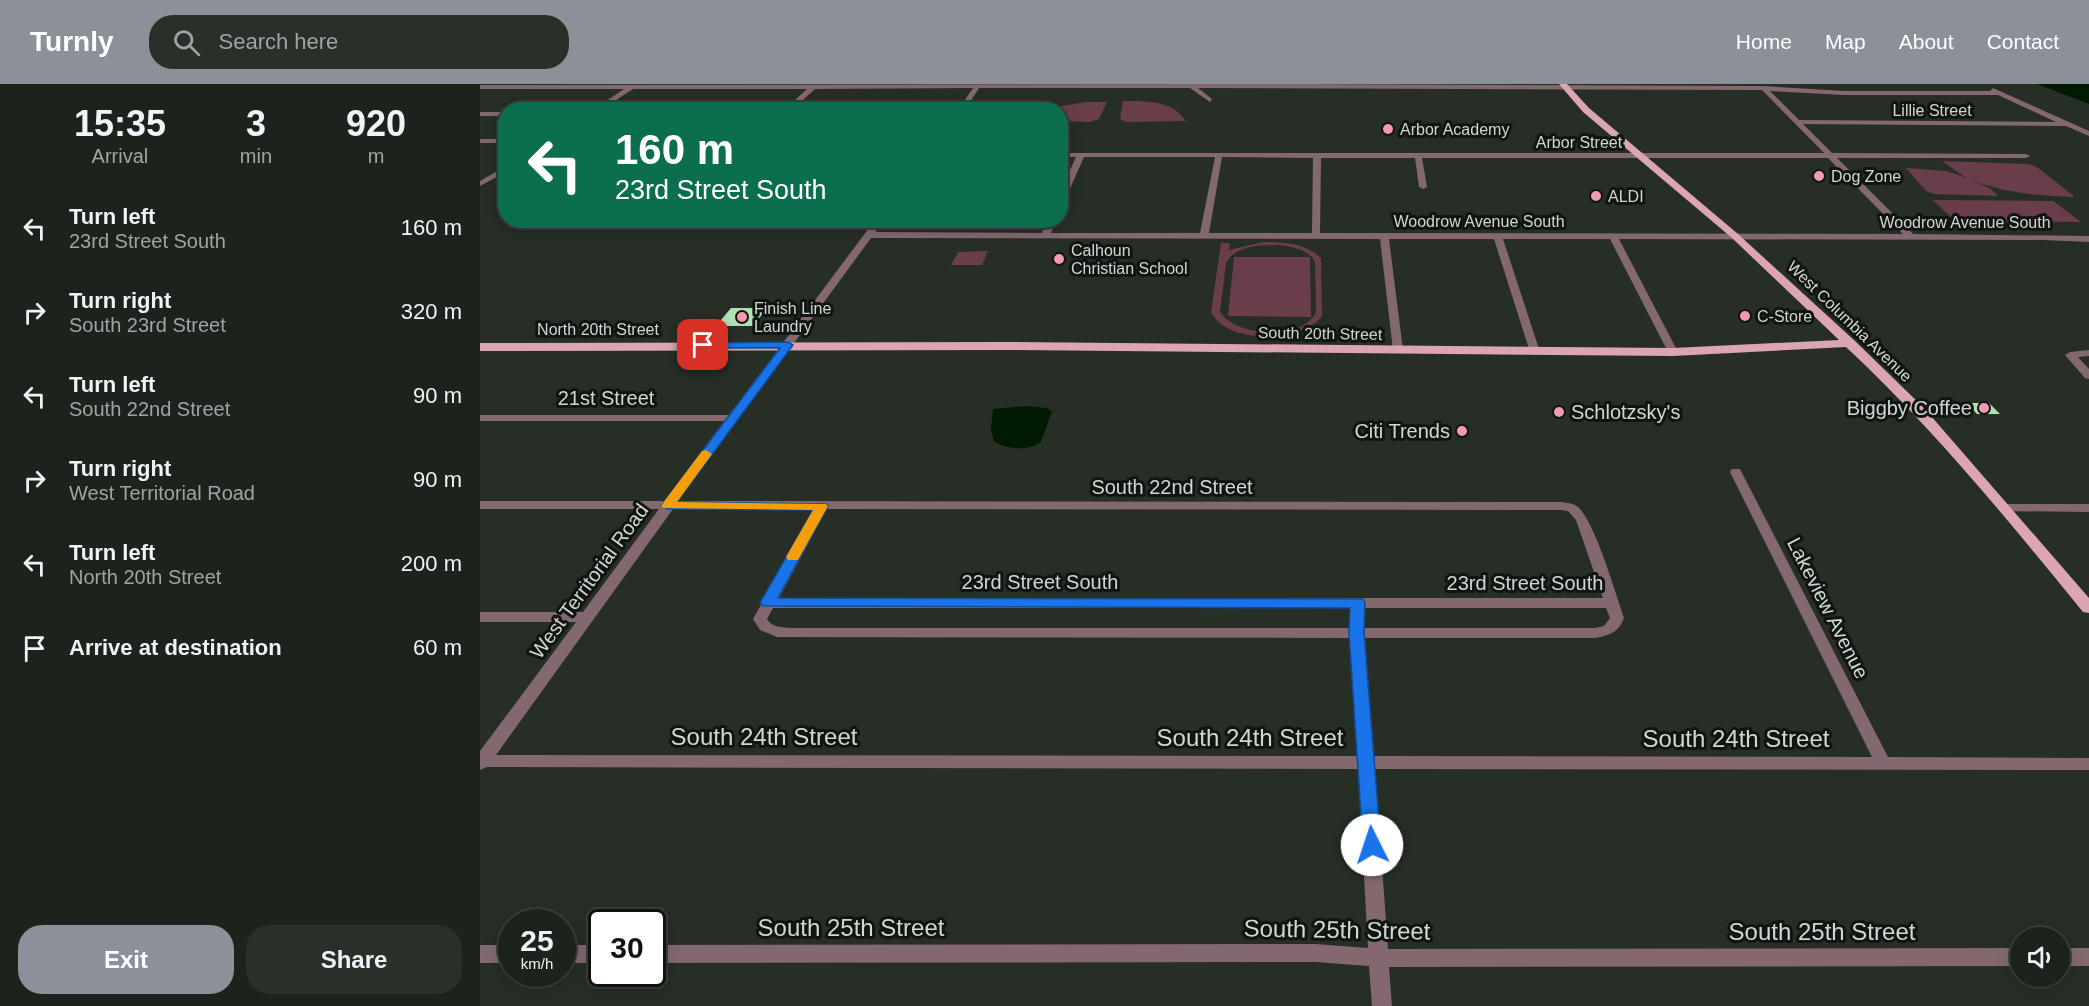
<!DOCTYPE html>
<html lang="en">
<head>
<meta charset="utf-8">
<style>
	:root { --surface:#1c221c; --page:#292f29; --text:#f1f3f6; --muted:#a0a4a3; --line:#3a3f3b; --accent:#8c9099 }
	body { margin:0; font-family:Arial,sans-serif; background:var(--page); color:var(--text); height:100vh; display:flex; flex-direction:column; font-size:22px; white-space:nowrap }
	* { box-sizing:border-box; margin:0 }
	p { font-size:20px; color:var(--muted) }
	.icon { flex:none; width:33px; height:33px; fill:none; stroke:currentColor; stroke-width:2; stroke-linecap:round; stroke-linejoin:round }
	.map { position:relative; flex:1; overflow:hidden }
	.details { display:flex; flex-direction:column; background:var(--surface); width:480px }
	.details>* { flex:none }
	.banner { position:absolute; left:18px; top:18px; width:570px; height:126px; border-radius:24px; box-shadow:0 3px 15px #0003,0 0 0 2px var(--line); background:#0b6e4f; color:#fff; overflow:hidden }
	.tools { position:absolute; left:1530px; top:843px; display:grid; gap:12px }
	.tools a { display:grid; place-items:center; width:60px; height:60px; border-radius:50%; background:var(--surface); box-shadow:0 3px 15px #0003,0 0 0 2px var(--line); font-size:30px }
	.speed { position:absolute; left:18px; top:825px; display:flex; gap:12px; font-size:30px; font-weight:700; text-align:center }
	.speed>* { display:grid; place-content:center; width:78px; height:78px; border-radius:50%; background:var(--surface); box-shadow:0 3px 15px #0003,0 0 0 2px var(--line); line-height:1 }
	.speed small { font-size:15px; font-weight:400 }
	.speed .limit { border:3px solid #111; border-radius:9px; background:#fff; color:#111 }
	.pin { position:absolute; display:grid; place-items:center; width:51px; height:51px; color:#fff; margin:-26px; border-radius:12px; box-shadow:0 3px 9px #0006 }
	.me { position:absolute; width:66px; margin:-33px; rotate:356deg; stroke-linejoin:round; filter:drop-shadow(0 0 4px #0008) }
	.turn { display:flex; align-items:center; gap:21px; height:126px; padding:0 18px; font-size:27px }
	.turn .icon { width:78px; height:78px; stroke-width:2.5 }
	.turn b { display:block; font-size:42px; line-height:51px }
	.eta { display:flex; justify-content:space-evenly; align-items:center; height:102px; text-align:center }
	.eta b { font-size:36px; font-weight:600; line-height:42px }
	.button { display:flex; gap:12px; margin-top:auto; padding:12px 18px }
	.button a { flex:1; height:69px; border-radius:24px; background:var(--accent); color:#fff; font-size:24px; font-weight:600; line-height:69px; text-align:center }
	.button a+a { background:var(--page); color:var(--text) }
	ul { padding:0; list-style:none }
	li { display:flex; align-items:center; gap:18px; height:84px; padding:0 18px }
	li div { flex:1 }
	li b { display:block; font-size:22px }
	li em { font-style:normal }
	header { display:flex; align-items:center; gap:36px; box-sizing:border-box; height:84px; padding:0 30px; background:var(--accent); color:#fff }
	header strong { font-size:28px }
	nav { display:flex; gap:33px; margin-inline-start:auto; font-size:21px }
	.search { width:420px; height:54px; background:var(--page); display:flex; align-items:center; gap:15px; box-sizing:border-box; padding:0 21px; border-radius:24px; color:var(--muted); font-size:22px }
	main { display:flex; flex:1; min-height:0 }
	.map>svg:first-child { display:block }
</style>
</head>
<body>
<header>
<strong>Turnly</strong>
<div class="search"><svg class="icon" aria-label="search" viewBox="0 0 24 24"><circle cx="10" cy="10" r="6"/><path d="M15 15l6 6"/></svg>Search here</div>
<nav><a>Home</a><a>Map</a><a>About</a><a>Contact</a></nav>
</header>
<main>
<section class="details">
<div class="eta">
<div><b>15:35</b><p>Arrival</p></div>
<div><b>3</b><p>min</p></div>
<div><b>920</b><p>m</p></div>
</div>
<ul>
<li><svg class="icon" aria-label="left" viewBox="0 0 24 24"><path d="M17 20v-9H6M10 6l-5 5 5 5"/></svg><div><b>Turn left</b><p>23rd Street South</p></div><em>160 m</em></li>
<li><svg class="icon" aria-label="right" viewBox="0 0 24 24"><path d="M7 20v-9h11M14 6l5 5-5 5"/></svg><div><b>Turn right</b><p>South 23rd Street</p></div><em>320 m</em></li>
<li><svg class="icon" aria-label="left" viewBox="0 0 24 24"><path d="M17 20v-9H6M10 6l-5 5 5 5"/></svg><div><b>Turn left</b><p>South 22nd Street</p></div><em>90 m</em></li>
<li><svg class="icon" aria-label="right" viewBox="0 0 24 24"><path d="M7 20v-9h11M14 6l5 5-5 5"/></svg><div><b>Turn right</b><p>West Territorial Road</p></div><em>90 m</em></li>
<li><svg class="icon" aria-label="left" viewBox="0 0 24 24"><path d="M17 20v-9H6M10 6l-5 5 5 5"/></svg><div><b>Turn left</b><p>North 20th Street</p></div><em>200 m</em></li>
<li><svg class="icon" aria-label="arrive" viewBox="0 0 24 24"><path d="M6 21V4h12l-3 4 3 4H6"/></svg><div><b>Arrive at destination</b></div><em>60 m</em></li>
</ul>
<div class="button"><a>Exit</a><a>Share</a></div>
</section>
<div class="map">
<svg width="1609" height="922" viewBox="0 0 1609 922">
	<rect width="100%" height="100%" fill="#262e26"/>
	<path fill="#693e4a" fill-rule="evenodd" d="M643,17C666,17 692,16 706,37L647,38L640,35Z
		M606,18H627L619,35L610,38L581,37L580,26L562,25Z
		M1462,77L1548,80L1557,83L1595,113C1558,112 1524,109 1489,95L1510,104L1518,112L1454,110L1446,107L1426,84L1467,87L1486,94Z
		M1453,116L1573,117L1601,138L1475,137Z
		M783,158C804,158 825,159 841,174L842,232C822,259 747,261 731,228L741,159H750L749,166ZM799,161C812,163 829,165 835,178L836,228C823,257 756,253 740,228L746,179C756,161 781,161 799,161Z
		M508,167L502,181H471L478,168Z
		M754,173H830L831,233L748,232Z"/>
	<path fill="#001901" d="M1557,0H1609V20Z
		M547,322L566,324L572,327L561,358C549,367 526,366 514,357L511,346L513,325Z"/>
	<path fill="#b2e0b3" d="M251,224H287L273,242H236Z
		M1487,319H1509L1520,330H1497Z"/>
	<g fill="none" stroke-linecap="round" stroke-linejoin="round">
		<path fill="#83696f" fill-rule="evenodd" d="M813,0L1283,2L1364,7H1510L1513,4L1609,47V52L1586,42L1323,40L1352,69L1546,70L1550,72L1546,74H1357L1433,150L1609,152V158L1564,156L1139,155L1198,268L1193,271L1188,268L1130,155H1023L1060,268L1055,271L1050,268L1014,155H909L923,266L918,269L913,266L900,155L391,154L198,417L1081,418C1087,419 1094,419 1098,423C1115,438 1136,511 1144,534C1138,549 1130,551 1115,554H885L894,672L1392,673L1250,388L1252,385H1260L1408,673L1609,674V686L895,685L908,865L1540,864V882L909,883L912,922H892L889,882L835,878L172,879V861L835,860L888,864L878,685L7,683L0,686V667L96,538H0V528H103L179,425H0V417H185L244,337H0V331H249L395,136H404L395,148L562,149L567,136H576L571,149H720L735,73H604L584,118L580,120V108L596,73H580V69H1344L1282,6H1273L718,4L732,15L730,18L710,4H499L485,26H478L493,4L335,5L312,26H304L327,5H153L121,26H113L144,5H0V1ZM1290,7L1364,11H1518L1576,38L1319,36ZM742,73L833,74L832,149H729ZM841,74H935L939,103L943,105L947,103L942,74H1348L1423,150L840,149ZM193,425H334L273,535L280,546L297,553L870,554L877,672L16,671ZM347,425L1081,426L1088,427L1096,436L1123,514H299ZM293,524H871L870,544H312C302,543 292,544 287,535ZM885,524H1126L1130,534L1124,542L1115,544H885Z
			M0,28H26V32H0Z
			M0,55H26V59H0Z
			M26,82V88L0,102V97Z
			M1609,266V272L1598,273L1609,285V295L1605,294L1585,271L1590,268Z
			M1525,420H1609V428L1520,427L1519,424Z
			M0,861H32V879H0Z
			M82,861H122V879H82Z
			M1580,864H1609V882H1580Z"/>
		<path fill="#dba5b3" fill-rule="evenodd" d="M1079,0H1087L1109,24L1258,150L1375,257L1444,324L1609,514V529L1603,528C1528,436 1453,344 1366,263L1193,272L526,266L0,267V259L526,258L1193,264L1359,256L1252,154L1103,28Z"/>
	</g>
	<path fill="#1a73e8" stroke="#114b97" stroke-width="1.5" d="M308,258L313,261L197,418L346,420L348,422L298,514L883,515L885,519L884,549L901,761L899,766L892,769L886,766L883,761L869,549L870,524L283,522L280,519L333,426L188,425L181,422L300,264H223L218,261L220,259Z"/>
	<path fill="#f59e0b" d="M226,366L232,370L197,418L346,420L348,422L318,476H308L306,473L333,426L183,424L181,422L183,419L222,367Z"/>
	<g fill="#f19ab2" stroke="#111511" stroke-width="2">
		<circle cx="908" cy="45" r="6"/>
		<circle cx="1339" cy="92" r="6"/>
		<circle cx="1116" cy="112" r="6"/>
		<circle cx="579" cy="175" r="6"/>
		<circle cx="1265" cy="232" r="6"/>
		<circle cx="262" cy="233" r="6"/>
		<circle cx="1504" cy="324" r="6"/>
		<circle cx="1079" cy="328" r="6"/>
		<circle cx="982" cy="347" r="6"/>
	</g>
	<g text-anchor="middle" stroke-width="6" stroke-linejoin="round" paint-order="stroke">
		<g font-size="16" fill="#d2d7d2" stroke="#111511">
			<text x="1452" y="32">Lillie Street</text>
			<text x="1099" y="64">Arbor Street</text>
			<text x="999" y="143">Woodrow Avenue South</text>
			<text x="1485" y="144">Woodrow Avenue South</text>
			<text transform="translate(1370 237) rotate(44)" y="6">West Columbia Avenue</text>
			<text x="118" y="251">North 20th Street</text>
			<text transform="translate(840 249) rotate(1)" y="6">South 20th Street</text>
		</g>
		<g font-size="16" fill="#d2d7d2" stroke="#111511" text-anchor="start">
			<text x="920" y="51">Arbor Academy</text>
			<text x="1351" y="98">Dog Zone</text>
			<text x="1128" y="118">ALDI</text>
			<text x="591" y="172">Calhoun<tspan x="591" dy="18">Christian School</tspan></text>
			<text x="274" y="230">Finish Line<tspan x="274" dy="18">Laundry</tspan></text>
			<text x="1277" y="238">C-Store</text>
		</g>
		<g font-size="20" fill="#d2d7d2" stroke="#111511">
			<text x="126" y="321">21st Street</text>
			<text x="692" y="410">South 22nd Street</text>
			<text transform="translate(109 497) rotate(-54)" y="7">West Territorial Road</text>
			<text x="560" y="505">23rd Street South</text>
			<text x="1045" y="506">23rd Street South</text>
			<text transform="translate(1348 524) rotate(63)" y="7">Lakeview Avenue</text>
		</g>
		<g font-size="20" fill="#d2d7d2" stroke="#111511" text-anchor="end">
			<text x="1492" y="331">Biggby Coffee</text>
			<text x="1091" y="335" text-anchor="start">Schlotzsky's</text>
			<text x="970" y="354">Citi Trends</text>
		</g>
		<g font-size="24" fill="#d2d7d2" stroke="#111511">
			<text x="284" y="661">South 24th Street</text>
			<text x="770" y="662">South 24th Street</text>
			<text x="1256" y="663">South 24th Street</text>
			<text x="371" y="852">South 25th Street</text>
			<text transform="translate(857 846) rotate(1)" y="8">South 25th Street</text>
			<text x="1342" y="856">South 25th Street</text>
		</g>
	</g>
</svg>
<div class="tools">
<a><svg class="icon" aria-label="sound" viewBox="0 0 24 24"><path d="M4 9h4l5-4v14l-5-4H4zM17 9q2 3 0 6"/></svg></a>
</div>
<div class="speed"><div>25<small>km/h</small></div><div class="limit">30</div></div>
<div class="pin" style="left:223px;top:261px;background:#d93025"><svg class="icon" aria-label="arrive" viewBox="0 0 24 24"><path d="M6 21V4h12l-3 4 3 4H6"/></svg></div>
<svg class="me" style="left:892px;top:761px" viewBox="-20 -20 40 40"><circle r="19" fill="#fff"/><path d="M0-13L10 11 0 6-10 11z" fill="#1a73e8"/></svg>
<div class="banner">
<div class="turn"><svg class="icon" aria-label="left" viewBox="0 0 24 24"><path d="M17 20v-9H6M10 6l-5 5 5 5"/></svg><div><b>160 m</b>23rd Street South</div></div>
</div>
</div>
</main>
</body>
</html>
